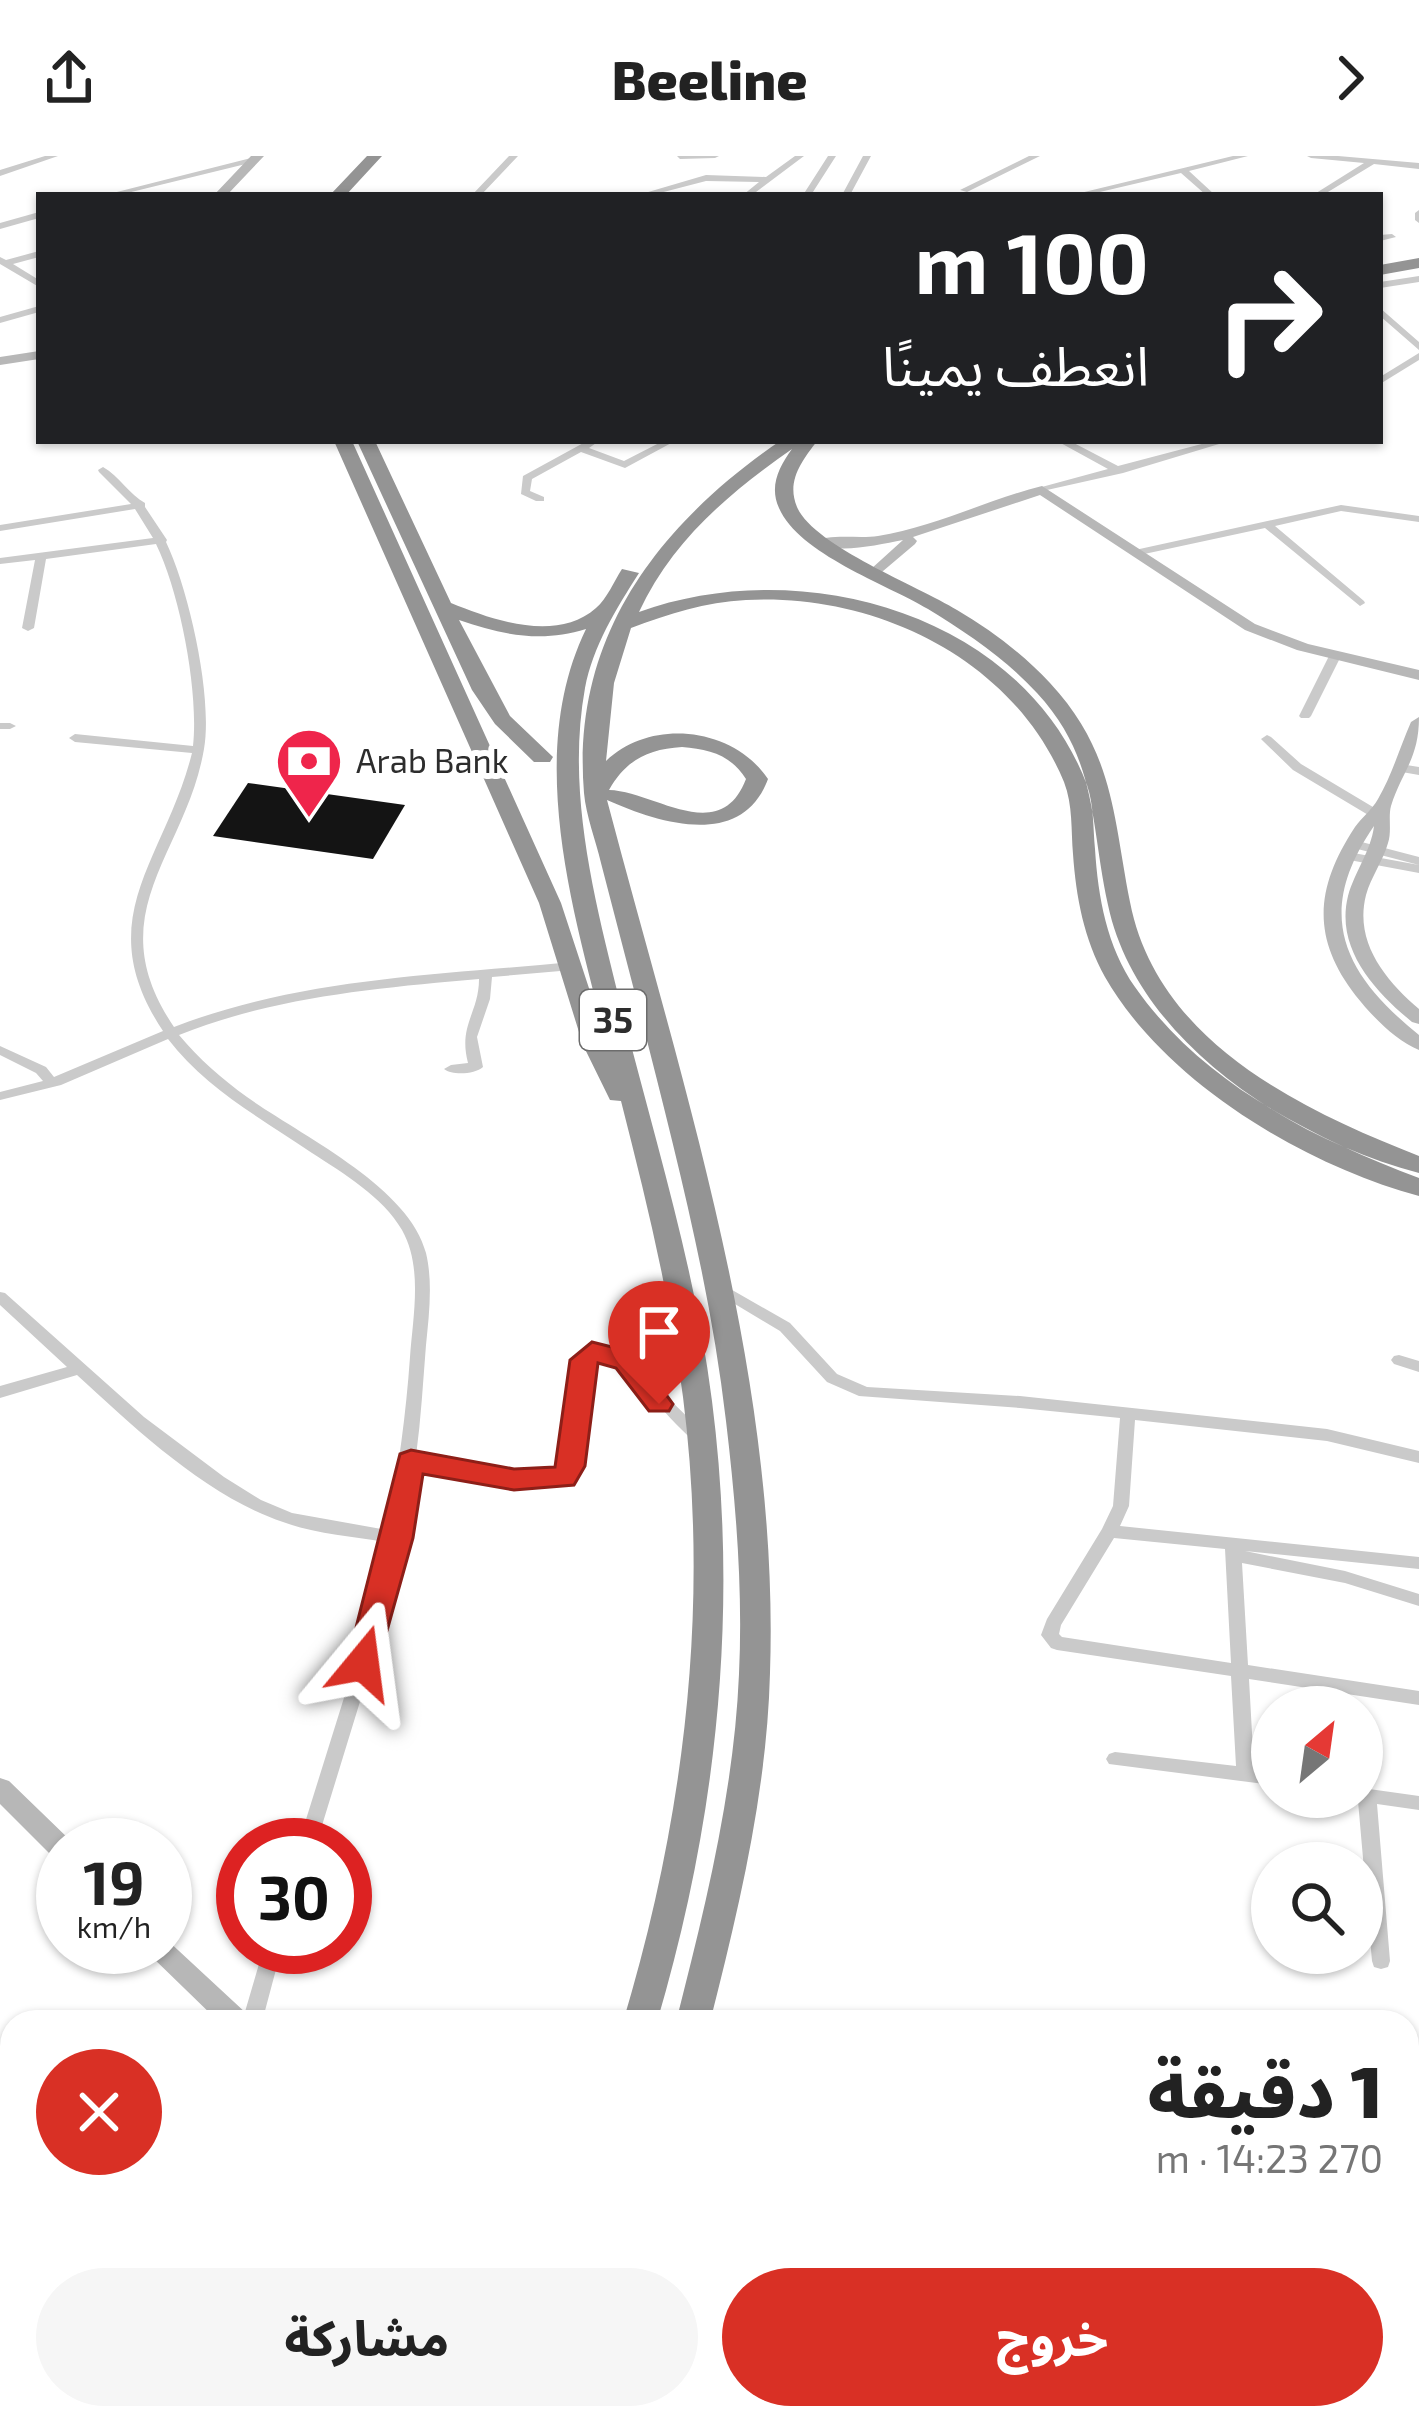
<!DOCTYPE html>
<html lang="ar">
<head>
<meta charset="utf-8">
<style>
	:root { --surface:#fff; --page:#f6f6f6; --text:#222; --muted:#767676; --accent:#d93025 }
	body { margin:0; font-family:"Exo 2","Noto Sans Arabic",sans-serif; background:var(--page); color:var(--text); direction:rtl; height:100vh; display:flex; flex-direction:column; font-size:45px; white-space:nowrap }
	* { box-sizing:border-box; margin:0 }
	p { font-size:39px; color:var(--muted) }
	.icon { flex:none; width:66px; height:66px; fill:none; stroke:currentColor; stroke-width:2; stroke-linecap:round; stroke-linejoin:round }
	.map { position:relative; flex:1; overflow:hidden; direction:ltr }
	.details { position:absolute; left:0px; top:1854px; width:1419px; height:420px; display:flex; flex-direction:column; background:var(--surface); border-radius:36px 36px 0 0; box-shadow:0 3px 9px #0004; direction:rtl }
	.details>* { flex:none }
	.top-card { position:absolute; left:36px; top:36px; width:1347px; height:252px; border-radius:0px; box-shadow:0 3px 9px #0004; direction:rtl; background:#202124; color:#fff; overflow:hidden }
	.needle { width:78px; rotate:29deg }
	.fabs { position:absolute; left:1251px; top:1530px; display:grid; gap:24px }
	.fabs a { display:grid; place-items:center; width:132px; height:132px; border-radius:50%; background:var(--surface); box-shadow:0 3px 9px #0004; font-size:60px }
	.speed { position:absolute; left:36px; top:1662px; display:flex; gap:24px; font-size:60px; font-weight:700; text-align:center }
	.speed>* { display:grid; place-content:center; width:156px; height:156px; border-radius:50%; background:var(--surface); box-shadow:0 3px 9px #0004; line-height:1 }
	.speed small { font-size:30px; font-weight:400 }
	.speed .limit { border:18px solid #d22; background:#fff; color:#111 }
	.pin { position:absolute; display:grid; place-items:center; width:102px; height:102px; color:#fff; margin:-123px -51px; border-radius:50% 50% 50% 0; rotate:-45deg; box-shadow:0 0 12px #0007 }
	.pin .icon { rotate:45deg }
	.me { position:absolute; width:132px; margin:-66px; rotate:16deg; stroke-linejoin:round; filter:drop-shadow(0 0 9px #0008) }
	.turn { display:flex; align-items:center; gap:42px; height:252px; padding:0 36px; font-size:54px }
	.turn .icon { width:156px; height:156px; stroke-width:2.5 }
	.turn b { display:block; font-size:84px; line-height:102px }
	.round { display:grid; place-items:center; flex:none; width:126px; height:126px; border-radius:63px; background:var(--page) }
	.overview { display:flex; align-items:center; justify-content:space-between; height:204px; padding:0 36px }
	h1 { font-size:72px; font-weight:800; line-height:90px }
	.action { display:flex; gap:24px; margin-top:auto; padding:24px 36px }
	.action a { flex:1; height:138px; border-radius:72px; background:var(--accent); color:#fff; font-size:48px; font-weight:800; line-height:138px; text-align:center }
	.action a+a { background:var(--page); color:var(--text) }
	header { display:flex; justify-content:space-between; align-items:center; height:156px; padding:0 36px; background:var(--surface); font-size:54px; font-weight:800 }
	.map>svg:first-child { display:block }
</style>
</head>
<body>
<header><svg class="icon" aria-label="forward" viewBox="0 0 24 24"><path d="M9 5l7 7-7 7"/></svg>Beeline<svg class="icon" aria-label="share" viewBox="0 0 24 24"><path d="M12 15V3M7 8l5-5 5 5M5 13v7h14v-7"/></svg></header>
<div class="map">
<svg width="1419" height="2274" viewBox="0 0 1419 2274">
	<rect width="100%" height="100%" fill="#fff"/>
	<path fill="#141414" d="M248,627L405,649L373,703L213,680Z"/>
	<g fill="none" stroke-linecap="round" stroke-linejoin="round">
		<path fill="#cacaca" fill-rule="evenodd" d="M45,0H58L0,20V14Z
			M509,0H518L481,39H472Z
			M677,0H719L715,2L680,3Z
			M795,0H804L752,39H743L759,26L706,25L652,39H638L706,19L766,21Z
			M828,0H836L811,39H803Z
			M863,0H871L850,39H842Z
			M1029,0H1040L967,36L960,34Z
			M1233,0H1248L1189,15L1215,39H1206L1181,17L1087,39H1072Z
			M1307,0H1338L1419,7V13L1374,8L1323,39H1313L1364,7L1311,2Z
			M255,1L259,3L258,5L119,39H105Z
			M1419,54V67L1415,64V57Z
			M39,56V62L0,73V67Z
			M1380,79L1392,78L1396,81L1380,85Z
			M39,95V101L13,108L39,124V131L0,108V101L6,104Z
			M1419,120V126L1380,132V126Z
			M39,150V156L0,167V161Z
			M1380,152L1419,186V194L1380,160Z
			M1419,197V204L1380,228V221Z
			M587,285H599L589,292L624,305L663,285H675L625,312L581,296L532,323L530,335L544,341V345H536L521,338L523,320Z
			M1057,285H1070L1118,310L1213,285H1229L1123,317L1038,336V332L1108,313Z
			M103,311C119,320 130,339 145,347V351L167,384L166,386C189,434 213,541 204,593C186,699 97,757 174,871C300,822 439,819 572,806L579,810L572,814L492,821L490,843L477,881L483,911C475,918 453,920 444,913L451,909L468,907C458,869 479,857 479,823C377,832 274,841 179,879C199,903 222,923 247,941C300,979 409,1030 426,1097C433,1126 429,1159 426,1189C423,1226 421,1263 416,1300L514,1317L558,1315L562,1309L579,1201L595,1191L614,1196L628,1203L707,1280L705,1284H693C662,1258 637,1216 598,1202L591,1207L578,1310L569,1325L514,1329L414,1311L403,1377L406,1382L401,1387L370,1513L316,1689H298L353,1513L385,1386C351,1380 315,1378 283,1366C206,1340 136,1273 77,1219L0,1242V1230L67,1211L0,1149V1136L5,1137L144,1261L224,1321L261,1344L292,1357L387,1374C398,1316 406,1259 410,1201C413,1160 423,1111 402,1074C383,1041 343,1017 312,997C262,963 205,932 168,883L61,929L0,944V936L43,925L36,917L0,899V890L46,911L54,921L163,875C88,762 165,705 192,597L75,586L69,582L75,578L193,590C199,536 180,437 156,388L46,403L34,472L28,475L22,472L35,404L0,408V402L153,382L135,353L0,375V369L131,348L99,316L98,314Z
			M1341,349L1419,360V366L1341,355L1275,370L1364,445L1365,447L1360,450L1265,372L1135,400L1130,397L1135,394Z
			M1335,497L1341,500L1311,560L1309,562H1301L1299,560L1329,500Z
			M0,567H10L16,570L10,573H0Z
			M1267,579L1271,581L1301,608L1388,660V666H1380L1293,614L1263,585L1261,583Z
			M1400,608L1419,611V619L1396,615V609Z
			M1354,684L1419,701V709L1350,691V685Z
			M1348,696L1419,709V717L1344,703L1342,700Z
			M720,1127L790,1167L837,1218L867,1231L1020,1240L1327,1273L1419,1295V1307L1327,1285L1135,1264L1129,1350L1120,1370L1419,1401V1413L1245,1395L1345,1415L1419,1438V1450L1345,1427L1242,1407L1248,1509L1419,1535V1549L1249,1523L1254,1613L1272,1615V1629L1109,1608L1106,1603L1109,1598L1115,1596L1236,1610L1231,1520L1057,1494L1051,1492L1041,1479L1047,1463L1102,1373L1113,1350L1120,1262L1020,1252L859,1240L827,1226L780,1175L715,1136L713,1132ZM1114,1382L1225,1393L1231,1507L1062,1481L1059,1478L1061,1469Z
			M1399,1199L1419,1205V1216L1394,1208L1391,1204L1394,1200Z
			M1362,1632L1419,1640V1654L1377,1648L1390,1805L1388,1811L1381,1813L1374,1811L1372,1805L1358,1645L1355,1641H1362Z
			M264,1791H282L262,1866H242Z
			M0,2013L12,2015V2033L0,2031Z
			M29,2262H52L46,2274H23Z
			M870,2262H886L889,2269L887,2274H865Z"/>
		<path fill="#b7b7b7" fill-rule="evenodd" d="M251,0H264L227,39H214Z
			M39,195V203L0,209V201Z
			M1042,330L1255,468L1308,488L1419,514V524L1297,494L1245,474L1040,339L913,381L917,385L915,388L876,421L871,419V413L903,384C876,389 837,399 813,386C829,377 858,383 878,380C934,371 987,344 1042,330Z
			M1419,561C1419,603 1402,615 1391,650C1388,661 1392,675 1388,687C1383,705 1371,721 1366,739C1354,786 1385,824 1419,853V868L1412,866C1375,835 1335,793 1348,740C1355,715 1371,695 1374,670C1314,757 1342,817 1419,879V894C1396,885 1372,860 1356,840C1311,782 1315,732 1355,671C1362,661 1372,654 1378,643C1392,619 1400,591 1411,566Z
			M0,1622L9,1625L72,1686L73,1689H63V1705L54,1702L0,1648Z
			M165,1782L247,1858L251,1866H219L150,1799L146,1791H165Z"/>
		<path fill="#949494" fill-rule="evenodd" d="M367,0H382L346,39H330Z
			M1419,102V112L1380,119V109Z
			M334,285H352L561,747L606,884C573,755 525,599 586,473C542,487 502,479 459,464L510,560L553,601L550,606H534L495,568L472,534L357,285H375L451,447C493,464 556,487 596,452C607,443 614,425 622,413L639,417C616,453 593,490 585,532C566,637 595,745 620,846C653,978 695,1110 712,1245C739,1456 717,1663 657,1866H623C684,1663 710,1453 683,1241C670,1141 646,1043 621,945L610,944L583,889L539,747Z
			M780,285H817C802,305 786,325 797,351C814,390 918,430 957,454C991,474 1023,498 1050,527C1114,596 1113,659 1130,746C1157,885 1299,953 1419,1000V1017C1291,983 1137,886 1108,749C1090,667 1098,603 1037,537C1006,503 967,477 928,453C886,428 799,398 779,352C769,330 779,311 792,293C729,337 672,385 639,456C801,397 1022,457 1087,629C1094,649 1093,672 1095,693C1098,741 1107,791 1135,831C1203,928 1312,981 1419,1022V1040C1304,1009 1165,926 1105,821C1084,783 1076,741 1073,698C1071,675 1073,649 1064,626C1013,503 876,437 746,444C705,446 669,458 631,472L614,527L606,605C652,561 734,572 768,623C742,693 661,668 607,644C682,929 780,1220 770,1517C767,1635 739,1752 710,1866H676C705,1752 734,1636 739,1518C743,1434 736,1349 726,1265C710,1127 674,991 640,857C627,807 614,757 601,707C596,685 586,660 584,637C571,481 658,369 780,285ZM682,591C709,593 731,599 746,623C720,691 654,635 609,634C626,604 648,593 682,591Z
			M483,2262H522L518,2274H478Z
			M542,2262H581L577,2274H537Z"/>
	</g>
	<path fill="#d93025" stroke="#8d1f18" stroke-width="3" d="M592,1186L636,1197L673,1248L669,1255H649L616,1212L598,1207L585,1310L574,1329L514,1334L423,1318L413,1382L378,1507L374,1516H352L347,1507L400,1298L411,1294L514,1313L555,1311L570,1204Z"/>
	<defs>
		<symbol id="bank-pin" viewBox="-11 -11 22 30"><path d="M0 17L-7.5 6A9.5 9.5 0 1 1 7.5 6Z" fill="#ef254b" stroke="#fff"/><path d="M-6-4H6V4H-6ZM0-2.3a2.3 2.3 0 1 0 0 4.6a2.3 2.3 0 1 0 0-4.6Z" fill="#fff"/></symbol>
	</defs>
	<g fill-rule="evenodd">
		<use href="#bank-pin" x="271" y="567" width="76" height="104"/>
	</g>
	<g text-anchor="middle" stroke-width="12" stroke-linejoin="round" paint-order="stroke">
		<g font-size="33" fill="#2d2d2d" stroke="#fff" text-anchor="start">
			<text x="356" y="617">Arab Bank</text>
		</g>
		<rect fill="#fff" stroke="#6c6c6c" stroke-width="3" x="580" y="834" width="66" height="60" rx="9"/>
		<g font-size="36" font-weight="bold" fill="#2d2d2d">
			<text x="613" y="877">35</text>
		</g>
	</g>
</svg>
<div class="fabs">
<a><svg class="needle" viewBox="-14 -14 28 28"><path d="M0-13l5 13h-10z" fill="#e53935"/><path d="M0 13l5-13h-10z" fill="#767676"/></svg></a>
<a><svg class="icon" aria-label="search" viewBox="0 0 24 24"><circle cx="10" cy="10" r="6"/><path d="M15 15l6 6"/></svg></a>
</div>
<div class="speed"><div>19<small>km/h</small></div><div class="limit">30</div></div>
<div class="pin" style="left:659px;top:1248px;background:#d93025"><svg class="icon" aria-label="arrive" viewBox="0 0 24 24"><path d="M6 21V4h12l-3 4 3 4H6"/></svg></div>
<svg class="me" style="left:363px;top:1507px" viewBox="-20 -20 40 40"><path d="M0-17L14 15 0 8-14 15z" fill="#d93025" stroke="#fff" stroke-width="4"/></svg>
<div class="top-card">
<div class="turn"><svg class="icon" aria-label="right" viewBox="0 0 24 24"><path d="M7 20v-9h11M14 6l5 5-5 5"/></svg><div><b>100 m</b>انعطف يمينًا</div></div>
</div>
<section class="details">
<div class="overview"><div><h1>1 دقيقة</h1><p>270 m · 14:23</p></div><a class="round" style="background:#d93025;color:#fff"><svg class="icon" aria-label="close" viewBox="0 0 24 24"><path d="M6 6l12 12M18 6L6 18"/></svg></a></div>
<div class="action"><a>خروج</a><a>مشاركة</a></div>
</section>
</div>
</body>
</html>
